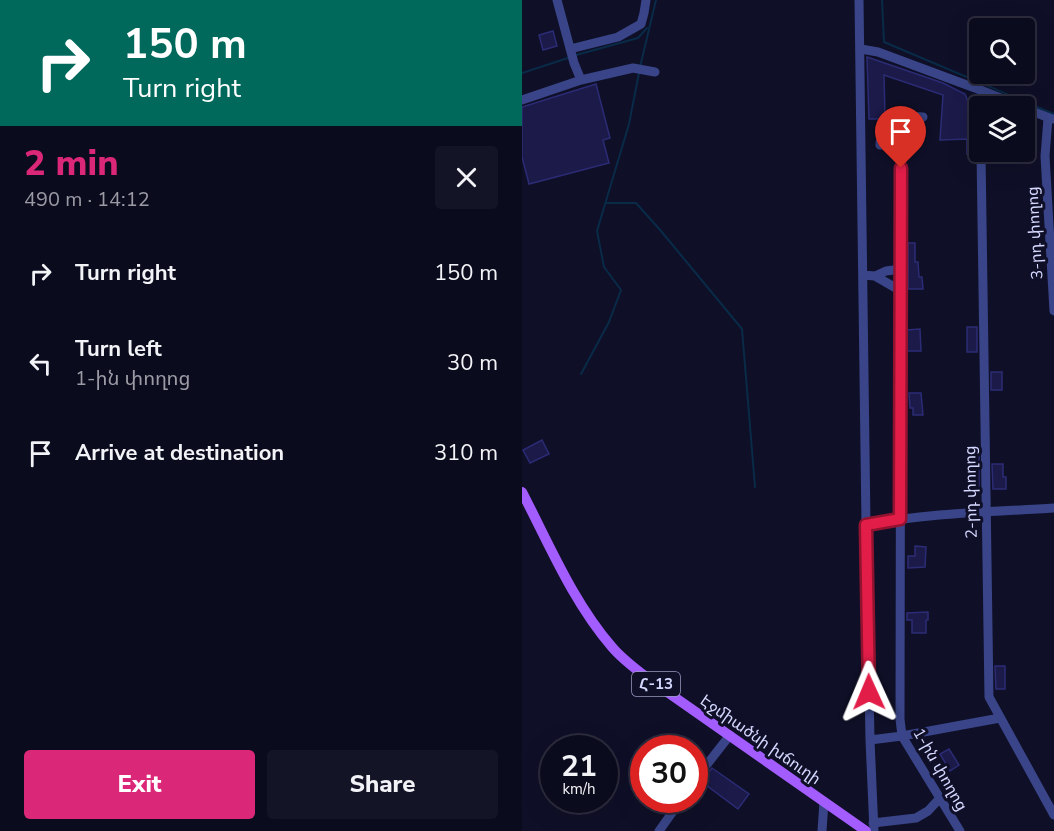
<!DOCTYPE html>
<html lang="en">
<head>
<meta charset="utf-8">
<style>
	:root { --surface:#0b0b1e; --page:#141427; --text:#f1f3f6; --muted:#9a9ba4; --line:#2b2b3c; --accent:#db2777 }
	body { margin:0; font-family:"Nunito Sans","Noto Sans Armenian",sans-serif; background:var(--page); color:var(--text); height:100vh; display:flex; flex-direction:column; font-size:22px; white-space:nowrap }
	* { box-sizing:border-box; margin:0 }
	p { font-size:20px; color:var(--muted) }
	.icon { flex:none; width:33px; height:33px; fill:none; stroke:currentColor; stroke-width:2; stroke-linecap:round; stroke-linejoin:round }
	.map { position:relative; flex:1; overflow:hidden }
	.side { display:flex; flex-direction:column; background:var(--surface); width:522px }
	.side>* { flex:none }
	.top-card { background:#00695c; color:#fff; overflow:hidden }
	.fabs { position:absolute; left:447px; top:18px; display:grid; gap:12px }
	.fabs a { display:grid; place-items:center; width:66px; height:66px; border-radius:6px; background:var(--surface); box-shadow:0 6px 24px #0002,0 0 0 2px var(--line); font-size:30px }
	.speed { position:absolute; left:18px; top:735px; display:flex; gap:12px; font-size:30px; font-weight:700; text-align:center }
	.speed>* { display:grid; place-content:center; width:78px; height:78px; border-radius:50%; background:var(--surface); box-shadow:0 6px 24px #0002,0 0 0 2px var(--line); line-height:1 }
	.speed small { font-size:15px; font-weight:400 }
	.speed .limit { border:9px solid #d22; background:#fff; color:#111 }
	.pin { position:absolute; display:grid; place-items:center; width:51px; height:51px; color:#fff; margin:-62px -26px; border-radius:50% 50% 50% 0; rotate:-45deg; box-shadow:0 0 6px #0007 }
	.pin .icon { rotate:45deg }
	.me { position:absolute; width:66px; margin:-33px; rotate:359deg; stroke-linejoin:round; filter:drop-shadow(0 0 4px #0008) }
	.turn { display:flex; align-items:center; gap:21px; height:126px; padding:0 24px; font-size:27px }
	.turn .icon { width:78px; height:78px; stroke-width:2.5 }
	.turn b { display:block; font-size:42px; line-height:51px }
	.round { display:grid; place-items:center; flex:none; width:63px; height:63px; border-radius:6px; background:var(--page) }
	.summary { display:flex; align-items:center; justify-content:space-between; height:102px; padding:0 24px }
	h1 { font-size:36px; font-weight:800; line-height:45px; color:var(--accent) }
	.action { display:flex; gap:12px; margin-top:auto; padding:12px 24px }
	.action a { flex:1; height:69px; border-radius:6px; background:var(--accent); color:#fff; font-size:24px; font-weight:800; line-height:69px; text-align:center }
	.action a+a { background:var(--page); color:var(--text) }
	ul { padding:0; list-style:none }
	li { display:flex; align-items:center; gap:18px; height:90px; padding:0 24px }
	li div { flex:1 }
	li b { display:block; font-size:22px }
	li em { font-style:normal }
	main { display:flex; flex:1; min-height:0 }
	.map>svg:first-child { display:block }
</style>
</head>
<body>
<main>
<section class="side">
<div class="top-card">
<div class="turn"><svg class="icon" aria-label="right" viewBox="0 0 24 24"><path d="M7 20v-9h11M14 6l5 5-5 5"/></svg><div><b>150 m</b>Turn right</div></div>
</div>
<div class="summary"><div><h1>2 min</h1><p>490 m · 14:12</p></div><a class="round"><svg class="icon" aria-label="close" viewBox="0 0 24 24"><path d="M6 6l12 12M18 6L6 18"/></svg></a></div>
<ul>
<li><svg class="icon" aria-label="right" viewBox="0 0 24 24"><path d="M7 20v-9h11M14 6l5 5-5 5"/></svg><div><b>Turn right</b></div><em>150 m</em></li>
<li><svg class="icon" aria-label="left" viewBox="0 0 24 24"><path d="M17 20v-9H6M10 6l-5 5 5 5"/></svg><div><b>Turn left</b><p>1-ին փողոց</p></div><em>30 m</em></li>
<li><svg class="icon" aria-label="arrive" viewBox="0 0 24 24"><path d="M6 21V4h12l-3 4 3 4H6"/></svg><div><b>Arrive at destination</b></div><em>310 m</em></li>
</ul>
<div class="action"><a>Exit</a><a>Share</a></div>
</section>
<div class="map">
<svg width="532" height="831" viewBox="0 0 532 831">
	<rect width="100%" height="100%" fill="#0f0f28"/>
	<g fill="none" stroke-linecap="round" stroke-linejoin="round">
		<path stroke="#092b47" stroke-width="2" d="M360,0L362,42L532,114
			M54,55L116,38L125,28
			M118,67L134,0
			M0,73L49,57
			M84,203H114L139,231L220,329L233,487
			M59,374L87,322L99,290L82,267L75,231L107,124L117,73"/>
	</g>
	<path fill="#1b1a49" stroke="#2c2c76" stroke-width="1.5" d="M31,31L35,46L21,50L17,35Z
		M345,57L421,83L443,94L447,104L453,105V141H455V147L453,149L452,154H445V139L418,140L421,95L362,75L363,117L361,119H347Z
		M74,84L88,138L81,140L87,163L7,184L0,157V107Z
		M386,243H393V262H396L397,277H400L401,289H386Z
		M445,327H455V352H445Z
		M398,329L399,351H385V330Z
		M469,372H480V390H469Z
		M387,393H399L401,415H391V408H388Z
		M20,440L27,454L8,463L1,450Z
		M449,446H457V486H447L446,458H449Z
		M470,464H481V477H484V489H471Z
		M393,546L404,547L403,567L386,568V556H393Z
		M406,612V620H404V633H390V620H385V613Z
		M473,666H483V689H474Z
		M427,749L437,765L428,771L418,754Z
		M190,768L227,794L216,809L180,782Z"/>
	<g fill="none" stroke-linecap="round" stroke-linejoin="round">
		<path stroke="#394588" stroke-width="9" d="M337,0L344,525L348,740L352,831
			M48,49L96,37L119,24L122,13L124,0
			M339,49L356,52L461,91L499,106
			M59,80L111,68L133,72
			M0,100L59,80L52,63L35,0
			M461,106V91
			M502,108L530,119
			M401,117C394,117 383,115 376,117C365,120 358,135 358,145H379L378,719L380,736L438,831
			M526,118L523,156L532,311
			M459,152L467,697L532,815
			M341,275L353,276L379,291
			M353,276L364,271L379,269
			M344,525C406,513 469,512 532,508
			M348,740L380,736L478,718
			M172,781L208,735
			M351,823L394,818L406,811L418,798
			M137,831L159,800
			M300,831L302,802"/>
		<path stroke="#a35dff" stroke-width="10" d="M0,492C27,544 51,602 90,647C101,660 115,670 128,680L344,831"/>
	</g>
	<g fill="none" stroke-linecap="round" stroke-linejoin="round">
		<defs>
			<path id="route" d="M347,692L344,525L378,519L379,168"/>
		</defs>
		<use href="#route" stroke="#92132f" stroke-width="15"/>
		<use href="#route" stroke="#e11d48" stroke-width="10"/>
	</g>
	<g text-anchor="middle" stroke-width="6" stroke-linejoin="round" paint-order="stroke">
		<rect fill="#0f0f28" stroke="#9a9cbe" stroke-width="1.5" x="110" y="672" width="48" height="24" rx="4.5"/>
		<g font-size="15" font-weight="bold" fill="#d6d9ff">
			<text x="134" y="689">Հ-13</text>
		</g>
		<g font-size="16" fill="#d6d9ff" stroke="#0f0f28">
			<text transform="translate(512 233) rotate(-93)" y="6">3-րդ փողոց</text>
			<text transform="translate(448 492) rotate(-91)" y="6">2-րդ փողոց</text>
			<text transform="translate(239 739) rotate(35)" y="6">Էջմիածնի խճուղի</text>
			<text transform="translate(419 769) rotate(60)" y="6">1-ին փողոց</text>
		</g>
	</g>
</svg>
<div class="fabs">
<a><svg class="icon" aria-label="search" viewBox="0 0 24 24"><circle cx="10" cy="10" r="6"/><path d="M15 15l6 6"/></svg></a>
<a><svg class="icon" aria-label="layers" viewBox="0 0 24 24"><path d="M12 4l9 5-9 5-9-5zM3 14l9 5 9-5"/></svg></a>
</div>
<div class="speed"><div>21<small>km/h</small></div><div class="limit">30</div></div>
<div class="pin" style="left:379px;top:168px;background:#d93025"><svg class="icon" aria-label="arrive" viewBox="0 0 24 24"><path d="M6 21V4h12l-3 4 3 4H6"/></svg></div>
<svg class="me" style="left:347px;top:692px" viewBox="-20 -20 40 40"><path d="M0-17L14 15 0 8-14 15z" fill="#e11d48" stroke="#fff" stroke-width="4"/></svg>
</div>
</main>
</body>
</html>
